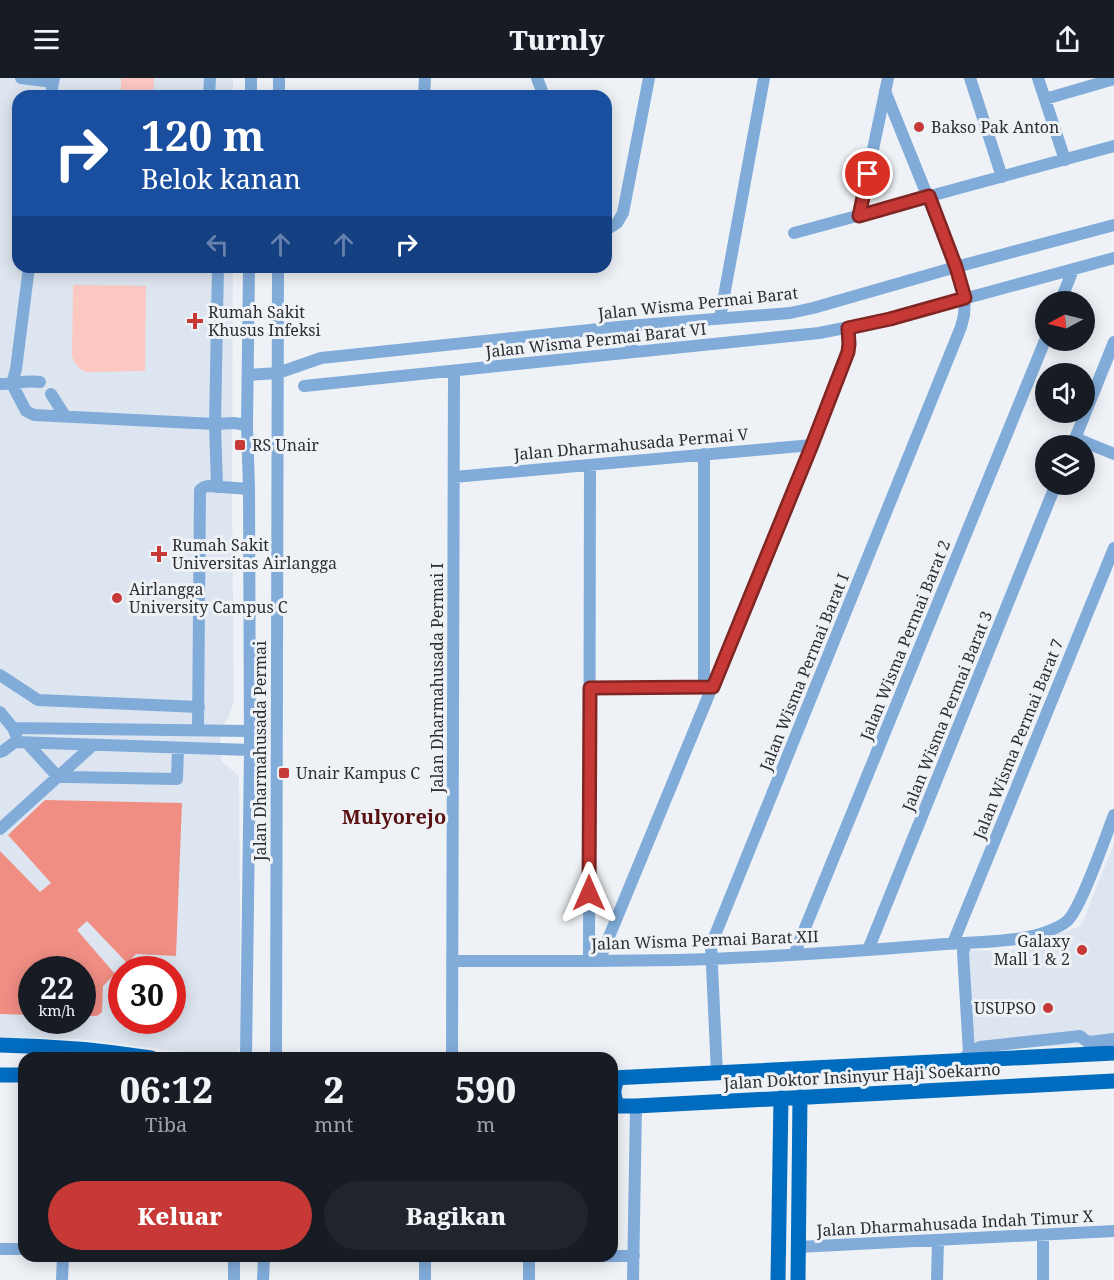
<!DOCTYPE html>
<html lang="id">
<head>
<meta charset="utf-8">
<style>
	:root { --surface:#171b24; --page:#20242c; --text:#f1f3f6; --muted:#9ea1a6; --accent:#c73936 }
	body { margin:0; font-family:"Noto Serif",serif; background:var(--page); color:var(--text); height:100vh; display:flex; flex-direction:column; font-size:22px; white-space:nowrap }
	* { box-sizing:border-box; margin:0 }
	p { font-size:20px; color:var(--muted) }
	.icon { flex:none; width:33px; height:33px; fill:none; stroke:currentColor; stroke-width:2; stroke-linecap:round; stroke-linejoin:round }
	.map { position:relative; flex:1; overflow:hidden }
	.panel { position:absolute; left:18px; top:974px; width:600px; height:210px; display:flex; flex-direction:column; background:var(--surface); border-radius:18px; box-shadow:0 3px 15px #0003 }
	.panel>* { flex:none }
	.hud { position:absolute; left:12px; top:12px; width:600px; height:183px; border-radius:18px; box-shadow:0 3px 15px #0003; background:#1a4fa0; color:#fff; overflow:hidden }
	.needle { width:39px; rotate:263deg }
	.fabs { position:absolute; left:1035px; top:213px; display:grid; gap:12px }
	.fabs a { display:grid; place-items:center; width:60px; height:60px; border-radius:50%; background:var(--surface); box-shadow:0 3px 15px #0003; font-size:30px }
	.speed { position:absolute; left:18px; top:878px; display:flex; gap:12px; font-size:30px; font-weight:700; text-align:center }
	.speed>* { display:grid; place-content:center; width:78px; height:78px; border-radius:50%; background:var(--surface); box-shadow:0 3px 15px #0003; line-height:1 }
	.speed small { font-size:15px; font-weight:400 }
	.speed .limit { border:9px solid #d22; background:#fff; color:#111 }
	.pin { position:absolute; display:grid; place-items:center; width:51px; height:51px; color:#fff; margin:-26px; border:3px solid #fff; border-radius:50%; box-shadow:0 2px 6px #0007 }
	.me { position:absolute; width:66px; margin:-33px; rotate:0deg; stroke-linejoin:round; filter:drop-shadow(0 0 4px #0008) }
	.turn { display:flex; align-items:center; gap:21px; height:126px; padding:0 30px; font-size:27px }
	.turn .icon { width:78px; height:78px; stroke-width:2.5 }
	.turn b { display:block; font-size:42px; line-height:51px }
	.lanes { display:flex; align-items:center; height:57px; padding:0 30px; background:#0003; justify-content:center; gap:30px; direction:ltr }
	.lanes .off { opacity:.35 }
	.eta { display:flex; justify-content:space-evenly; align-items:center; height:102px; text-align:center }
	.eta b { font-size:36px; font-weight:800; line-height:42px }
	.button { display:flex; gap:12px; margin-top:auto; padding:12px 30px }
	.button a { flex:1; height:69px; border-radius:36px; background:var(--accent); color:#fff; font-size:24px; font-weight:800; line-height:69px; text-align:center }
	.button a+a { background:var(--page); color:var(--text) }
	header { display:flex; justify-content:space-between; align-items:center; height:78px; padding:0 30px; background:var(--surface); font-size:27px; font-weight:800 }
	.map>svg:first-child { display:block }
</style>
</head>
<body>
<header><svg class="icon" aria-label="menu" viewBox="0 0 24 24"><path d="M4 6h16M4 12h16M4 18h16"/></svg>Turnly<svg class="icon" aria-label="share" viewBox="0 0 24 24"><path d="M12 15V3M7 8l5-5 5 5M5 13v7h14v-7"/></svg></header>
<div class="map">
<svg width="1114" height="1202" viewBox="0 0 1114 1202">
	<rect width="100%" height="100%" fill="#eef2f6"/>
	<path fill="#dde6f0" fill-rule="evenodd" d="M0,0H233V18H18V189H233L232,418L234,623L228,641L220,650L221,683L239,698L241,967L238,974L231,978H219L78,961L0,959ZM32,891H82V942H32ZM122,891H172V942H122Z
		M1114,765V966L963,972L957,872L1008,873L1081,848Z"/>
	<path fill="#fcc8c2" d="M121,0H154L153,18H121Z
		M73,207L146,208L145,293L87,294C79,292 74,286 72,278Z"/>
	<path fill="#f18e84" d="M45,722L182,725L176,878L136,876L127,885L87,843L77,852L115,896L103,908L102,934L97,938H83L82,891H32L31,937L0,936V773L40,814L51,805L8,757Z"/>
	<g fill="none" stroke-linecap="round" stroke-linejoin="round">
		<path stroke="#81acda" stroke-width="12" d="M21,0L53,4L54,0
			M537,0L542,13V18
			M970,0L1002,99
			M1038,0L1065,82
			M51,18L53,4
			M209,18L210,0
			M251,18V0
			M279,18V0
			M424,18L425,0
			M1045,21L1114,1
			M859,138L888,0
			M606,152L617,145L623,135L649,0
			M794,155L1114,68
			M29,189L16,291L12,306L26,333L34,337L215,346L234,345L247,347
			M1060,224L1073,192
			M720,240L764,0
			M628,248L632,274
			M248,297L278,295L321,280L628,248L790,235L813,230L956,189L1114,147
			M0,306C14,306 26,302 40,304
			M304,308L819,255L890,241L1114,180
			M51,316L65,338
			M1075,360L1114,376
			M1072,368L1114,264
			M454,399L812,367
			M217,409L215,346L218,189
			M0,597L38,622L199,629
			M704,609V376
			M590,610L711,609
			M0,634L13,650L16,657
			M13,650L249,653
			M198,652L200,412L204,409L208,408L249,411
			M27,665L58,699H67L177,701L178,670
			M0,674L3,673L15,664L250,672
			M0,751L93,667
			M953,865L1114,470
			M966,865L963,874L969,975
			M868,872L1056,406
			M794,877L1046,260
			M452,883C539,883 625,884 711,881C785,878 859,873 933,867C971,863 1034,867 1066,844C1080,834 1106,757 1114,737
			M589,883L590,387
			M599,883L812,367L848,274L849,266L848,250
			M1089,964L1114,961
			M246,980L250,672L249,411L247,347L249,189
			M276,980L278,189
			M452,980L454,293
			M962,982L969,975L980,969L1080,958L1103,976
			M717,995L711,867L961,249L964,237L965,220L956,189L885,13
			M798,1169L1114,1153
			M0,1171H24
			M541,1178H634
			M62,1202L63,1178
			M234,1202V1178
			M263,1202L264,1178
			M425,1202V1178
			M529,1202V1178
			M633,1202L636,1028
			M937,1202L938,1162
			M1043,1202V1157"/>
		<path stroke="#006cc0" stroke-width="15" d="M0,967C51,968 101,972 151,980
			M0,997H24
			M612,1000L1114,975
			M612,1028H636L1114,1003
			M618,1028C612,1018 613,1010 618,1000
			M778,1202L781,1020
			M798,1202L800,1019"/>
	</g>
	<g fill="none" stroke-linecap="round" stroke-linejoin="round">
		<defs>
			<path id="route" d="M589,815L590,610L713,609L812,367L848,274L849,266L848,250L890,241L965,220L956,189L929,118L859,138L868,96"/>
		</defs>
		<use href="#route" stroke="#812523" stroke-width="15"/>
		<use href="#route" stroke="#c73936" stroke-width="10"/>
	</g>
	<g fill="#c73936" stroke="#eef2f6" stroke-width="2">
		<circle cx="919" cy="49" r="6"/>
		<path d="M192 234h6v6h6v6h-6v6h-6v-6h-6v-6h6z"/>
		<rect x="234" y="361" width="12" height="12" rx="3"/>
		<path d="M156 467h6v6h6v6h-6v6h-6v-6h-6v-6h6z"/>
		<circle cx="117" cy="520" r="6"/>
		<rect x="278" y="689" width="12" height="12" rx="3"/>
		<circle cx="1082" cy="872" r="6"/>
		<circle cx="1048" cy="930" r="6"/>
	</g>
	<g text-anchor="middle" stroke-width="6" stroke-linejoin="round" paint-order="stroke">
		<g font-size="16" fill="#2d2e30" stroke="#eef2f6" text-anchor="start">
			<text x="931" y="55">Bakso Pak Anton</text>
			<text x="208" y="240">Rumah Sakit<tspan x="208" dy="18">Khusus Infeksi</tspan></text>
			<text x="252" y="373">RS Unair</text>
			<text x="172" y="473">Rumah Sakit<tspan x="172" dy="18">Universitas Airlangga</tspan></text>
			<text x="129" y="517">Airlangga<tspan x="129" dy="18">University Campus C</tspan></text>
			<text x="296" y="701">Unair Kampus C</text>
			<text x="1070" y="869" text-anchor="end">Galaxy<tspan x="1070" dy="18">Mall 1 &amp; 2</tspan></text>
			<text x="1036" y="936" text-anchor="end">USUPSO</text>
		</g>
		<g font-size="16" fill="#2d2e30" stroke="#eef2f6">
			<text transform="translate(698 225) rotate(-6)" y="6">Jalan Wisma Permai Barat</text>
			<text transform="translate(596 262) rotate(-6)" y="6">Jalan Wisma Permai Barat VI</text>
			<text transform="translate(631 366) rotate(-5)" y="6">Jalan Dharmahusada Permai V</text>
			<text transform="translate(905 562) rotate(-68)" y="6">Jalan Wisma Permai Barat 2</text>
			<text transform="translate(804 594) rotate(-68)" y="6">Jalan Wisma Permai Barat I</text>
			<text transform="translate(437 600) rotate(-90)" y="6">Jalan Dharmahusada Permai I</text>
			<text transform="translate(947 633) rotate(-68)" y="6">Jalan Wisma Permai Barat 3</text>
			<text transform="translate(1018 661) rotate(-68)" y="6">Jalan Wisma Permai Barat 7</text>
			<text transform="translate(260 673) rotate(-90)" y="6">Jalan Dharmahusada Permai</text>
			<text transform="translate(705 862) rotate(-2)" y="6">Jalan Wisma Permai Barat XII</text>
			<text transform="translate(862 998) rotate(-3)" y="6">Jalan Doktor Insinyur Haji Soekarno</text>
			<text transform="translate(955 1145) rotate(-3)" y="6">Jalan Dharmahusada Indah Timur X</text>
		</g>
		<g font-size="20" font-weight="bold" fill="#571211" stroke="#eef2f6">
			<text x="394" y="746">Mulyorejo</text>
		</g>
	</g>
</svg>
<div class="fabs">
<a><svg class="needle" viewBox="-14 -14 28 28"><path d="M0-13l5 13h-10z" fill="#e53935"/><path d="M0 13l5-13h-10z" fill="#9ea1a6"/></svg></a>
<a><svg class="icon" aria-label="sound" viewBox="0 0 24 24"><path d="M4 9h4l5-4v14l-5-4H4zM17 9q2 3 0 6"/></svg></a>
<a><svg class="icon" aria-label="layers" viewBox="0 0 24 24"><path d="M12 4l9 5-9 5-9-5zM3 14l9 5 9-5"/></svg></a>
</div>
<div class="speed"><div>22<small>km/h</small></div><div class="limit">30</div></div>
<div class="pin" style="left:868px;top:96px;background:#d93025"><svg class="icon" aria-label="arrive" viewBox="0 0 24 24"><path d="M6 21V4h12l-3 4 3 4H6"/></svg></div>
<svg class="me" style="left:589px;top:815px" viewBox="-20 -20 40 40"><path d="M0-17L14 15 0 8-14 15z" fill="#c73936" stroke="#fff" stroke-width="4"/></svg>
<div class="hud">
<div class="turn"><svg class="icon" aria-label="right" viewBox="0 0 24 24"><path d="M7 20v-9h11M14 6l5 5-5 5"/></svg><div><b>120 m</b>Belok kanan</div></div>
<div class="lanes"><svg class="icon off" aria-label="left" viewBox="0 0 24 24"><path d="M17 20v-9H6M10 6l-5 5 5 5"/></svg><svg class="icon off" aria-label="ahead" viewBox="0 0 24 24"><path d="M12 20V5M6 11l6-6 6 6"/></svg><svg class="icon off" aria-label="ahead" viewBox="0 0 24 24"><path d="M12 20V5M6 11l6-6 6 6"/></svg><svg class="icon" aria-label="right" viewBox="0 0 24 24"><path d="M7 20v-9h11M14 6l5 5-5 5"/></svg></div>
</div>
<section class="panel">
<div class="eta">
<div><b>06:12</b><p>Tiba</p></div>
<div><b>2</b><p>mnt</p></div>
<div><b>590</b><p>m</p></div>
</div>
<div class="button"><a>Keluar</a><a>Bagikan</a></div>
</section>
</div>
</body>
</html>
